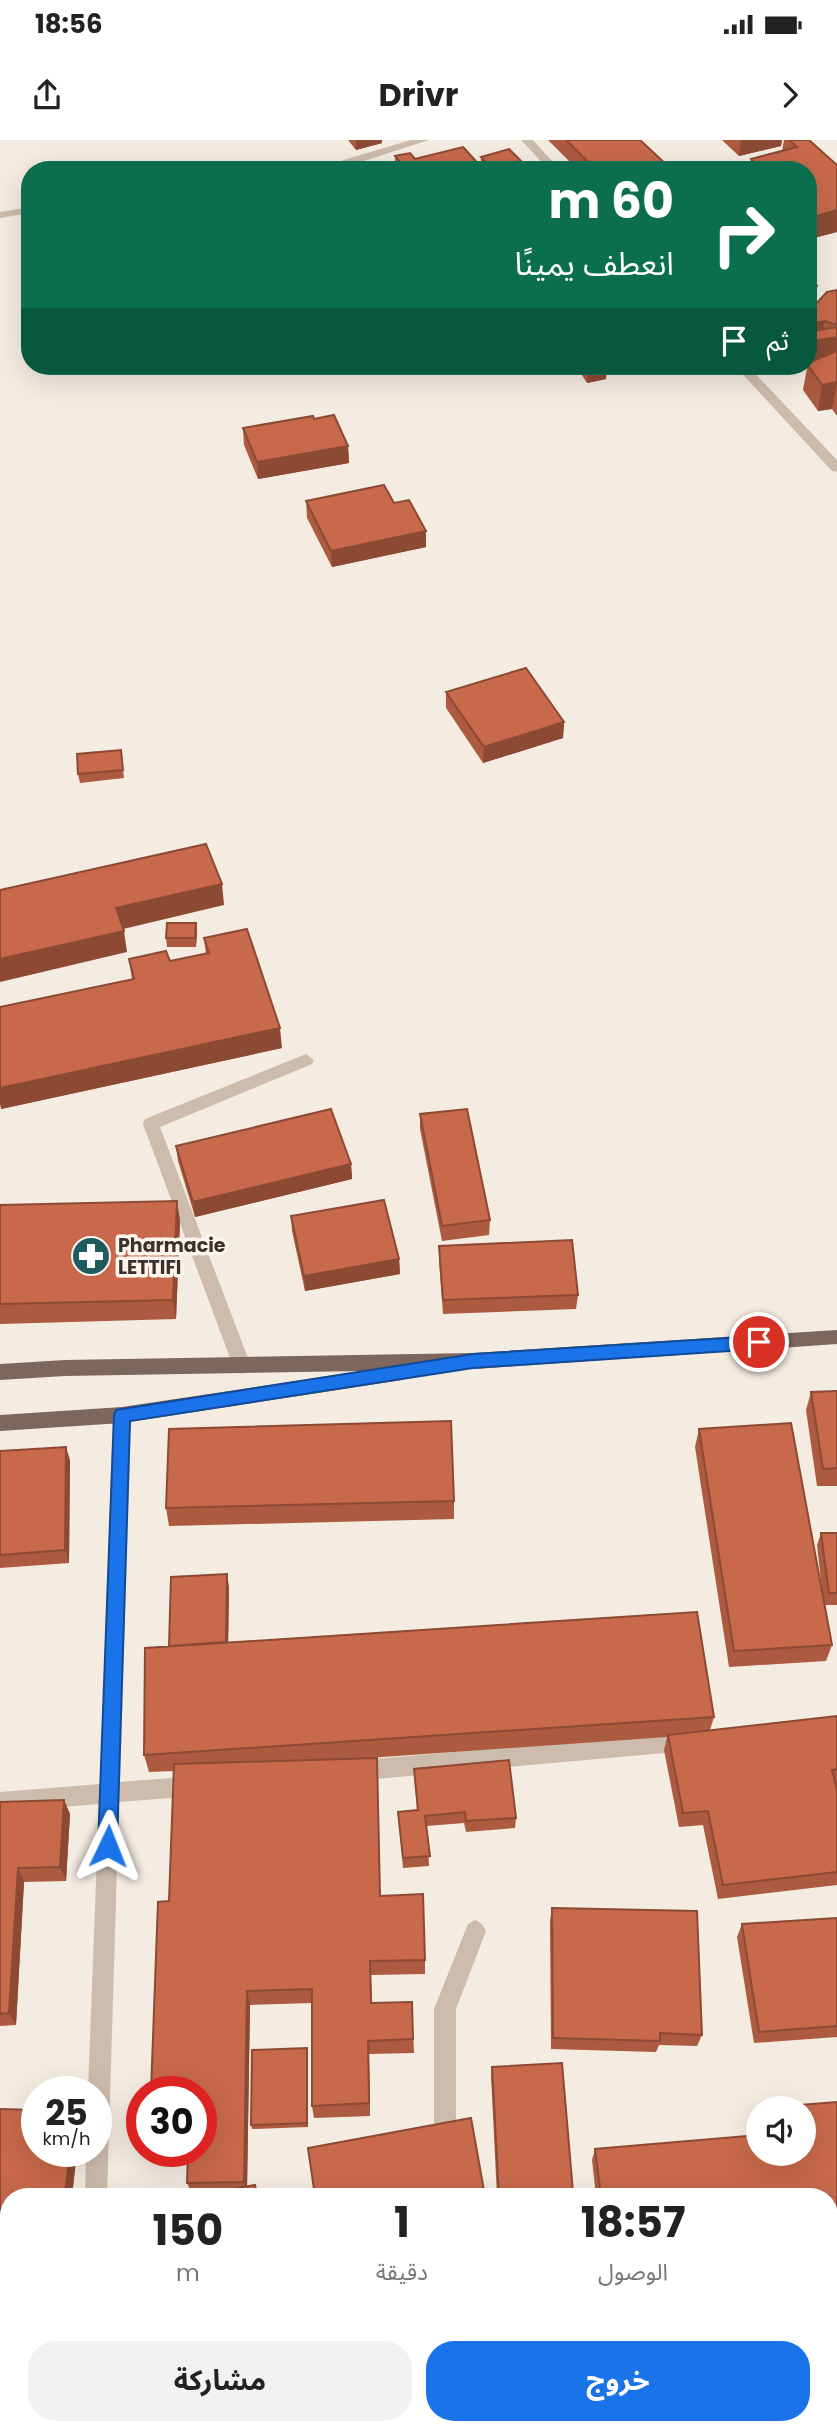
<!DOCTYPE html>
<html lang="ar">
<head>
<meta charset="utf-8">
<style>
	:root { --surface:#fff; --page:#f2f2f2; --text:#222; --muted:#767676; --accent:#1a73e8 }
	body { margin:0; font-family:Poppins,"Noto Sans Arabic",sans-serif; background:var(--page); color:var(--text); direction:rtl; height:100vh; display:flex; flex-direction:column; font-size:26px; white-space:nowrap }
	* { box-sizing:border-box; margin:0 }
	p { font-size:23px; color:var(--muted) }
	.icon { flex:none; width:38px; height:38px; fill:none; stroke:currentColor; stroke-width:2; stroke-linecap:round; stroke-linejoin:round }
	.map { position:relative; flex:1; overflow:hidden; direction:ltr }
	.panel { position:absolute; left:0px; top:2048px; width:838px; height:247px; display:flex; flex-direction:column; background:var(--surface); border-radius:28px 28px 0 0; box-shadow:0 7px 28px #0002; direction:rtl }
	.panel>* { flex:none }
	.top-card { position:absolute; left:21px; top:21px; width:796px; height:214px; border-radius:28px; box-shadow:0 7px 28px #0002; direction:rtl; background:#0b6e4f; color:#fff; overflow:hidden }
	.tools { position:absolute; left:746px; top:1956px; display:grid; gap:14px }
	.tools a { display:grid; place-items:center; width:70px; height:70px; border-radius:50%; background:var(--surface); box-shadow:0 7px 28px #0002; font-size:35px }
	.speed { position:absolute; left:21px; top:1936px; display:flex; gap:14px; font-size:35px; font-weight:700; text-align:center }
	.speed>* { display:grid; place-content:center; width:91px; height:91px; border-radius:50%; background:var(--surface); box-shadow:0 7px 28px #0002; line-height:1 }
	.speed small { font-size:18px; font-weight:400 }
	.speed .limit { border:10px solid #d22; background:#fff; color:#111 }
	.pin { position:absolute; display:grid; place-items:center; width:60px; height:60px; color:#fff; margin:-30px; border:4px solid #fff; border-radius:50%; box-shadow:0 2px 7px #0007 }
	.me { position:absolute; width:77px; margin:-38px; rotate:2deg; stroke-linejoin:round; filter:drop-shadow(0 0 5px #0008) }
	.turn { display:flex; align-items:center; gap:24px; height:147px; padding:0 28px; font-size:32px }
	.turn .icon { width:91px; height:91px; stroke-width:2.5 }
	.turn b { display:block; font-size:49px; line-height:60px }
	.then { display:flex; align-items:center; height:66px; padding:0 28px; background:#0003; gap:14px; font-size:26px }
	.eta { display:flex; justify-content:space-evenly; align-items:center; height:119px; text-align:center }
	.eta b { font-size:42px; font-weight:700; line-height:49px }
	.primary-button { display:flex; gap:14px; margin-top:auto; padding:14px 28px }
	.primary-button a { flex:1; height:80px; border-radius:28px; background:var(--accent); color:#fff; font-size:28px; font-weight:700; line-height:80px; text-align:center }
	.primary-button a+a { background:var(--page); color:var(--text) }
	.status { display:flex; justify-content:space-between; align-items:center; height:49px; padding:0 35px; background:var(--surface); direction:ltr }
	.status svg { height:19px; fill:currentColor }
	header { display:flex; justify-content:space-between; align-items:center; height:91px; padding:0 28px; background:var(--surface); font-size:32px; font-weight:700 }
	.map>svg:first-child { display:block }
</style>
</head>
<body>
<div class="status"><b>18:56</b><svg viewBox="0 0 49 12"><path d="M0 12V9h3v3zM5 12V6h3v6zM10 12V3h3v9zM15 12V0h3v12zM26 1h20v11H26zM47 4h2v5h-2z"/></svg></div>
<header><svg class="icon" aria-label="forward" viewBox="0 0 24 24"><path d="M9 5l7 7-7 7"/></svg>Drivr<svg class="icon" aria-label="share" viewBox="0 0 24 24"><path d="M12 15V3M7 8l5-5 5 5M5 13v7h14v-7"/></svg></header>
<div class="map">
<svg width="837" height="2294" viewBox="0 0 837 2294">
	<rect width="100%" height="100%" fill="#f4ebe1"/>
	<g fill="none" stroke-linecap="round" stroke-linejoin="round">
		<path fill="#cdbbac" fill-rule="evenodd" d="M306,914L314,920L312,924L160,987L251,1226L248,1231L242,1234L236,1231L233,1226L143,984L145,979Z"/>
		<path fill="#cdbbac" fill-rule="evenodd" d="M411,0H429L342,28L310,30Z
			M521,0H533L560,30H549Z
			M30,67V73L0,78V72Z
			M735,226H748L837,320V332L832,331Z
			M122,1267L128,1269L131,1275L120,1642L196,1636L203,1639L206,1646L203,1653L196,1656L119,1662L107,2056H85L86,2011H96V1951H88L99,1664L0,1672V1652L100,1644L113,1275L116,1269Z
			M687,1591L694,1594L697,1601L694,1608L687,1611L353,1641L346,1638L343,1631L346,1624L353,1621Z
			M475,1780L482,1784L486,1791L456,1869V2006L453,2014L445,2017L437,2014L434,2006V1869L468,1784Z
			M837,2178V2202L830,2203V2180Z
			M9,2257V2281L0,2282V2258Z
			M76,2286H100V2294H76Z
			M791,2286H815L816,2294H792Z"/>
		<path fill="#7d675c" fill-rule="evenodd" d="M837,1190V1204L473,1229L410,1230L408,1237L402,1240L122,1283L0,1291V1275L122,1267L362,1231L65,1236L0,1240V1224L65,1220L473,1213Z"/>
	</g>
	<path fill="#ac5a40" d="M348,0H382V3L356,10Z
		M548,0H640L668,26V30H578Z
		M722,0H782L781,6L739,16Z
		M784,0H809L837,25V92L810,99L808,98V30H749L751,19L782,11Z
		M395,16L415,19L484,30L395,28Z
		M481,17L528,28V30H485L481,26Z
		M837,150V276L832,269L818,271L803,250L807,228L782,233L777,226H808L814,166Z
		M576,226H604L606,239L587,243Z
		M314,279L348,306L349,323L258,339L244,305L243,288Z
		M306,361L394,363L426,391V407L332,427L307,378Z
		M446,552L564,582L563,598L483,623L446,568Z
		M121,610L124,638L80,643L78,634Z
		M196,783L197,792L196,807H167L166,798Z
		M204,798L282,908L1,969L132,839L129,819L170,821L206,814Z
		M420,974L490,1080L489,1095L442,1101L420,989Z
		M176,1006L351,1024L352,1039L195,1077L178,1021Z
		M177,1061L180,1081L176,1179L0,1184V1065Z
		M291,1076L399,1119L400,1134L305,1151L292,1091Z
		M439,1106L578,1155L576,1169L443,1174L439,1120Z
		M837,1251V1346H817L806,1270L811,1252Z
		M699,1289L823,1458L817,1405L821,1393H837V1465H825L832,1505L826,1521L729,1527L695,1307Z
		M0,1311L70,1320L69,1423L0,1428Z
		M454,1361V1379L169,1386L166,1368Z
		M229,1447L228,1502L714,1577L710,1590L837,1576V1745L718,1759L703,1685L679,1687L664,1610L667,1597L354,1619L380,1756L425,1820V1834L371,1835L372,1863L412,1862L414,1913L369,1914L370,1976L314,1978L312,1966V1863L250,1865L247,2046L255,2045L258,2054H192L187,2043L188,2013L155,2014L153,2011H201L169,1761L174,1631L149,1632L144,1615L169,1506Z
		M414,1629L516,1678L515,1688L466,1692L464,1683L427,1686L429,1726L403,1728L398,1672L417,1670Z
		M64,1660L70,1674L66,1741L24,1742L16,1885L0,1886V1662Z
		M552,1768L702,1895L697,1906L659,1905L656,1912L551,1909L550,1781Z
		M837,1778V1897L754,1903L737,1797L742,1784Z
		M308,1913V1987L252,1989L251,1985Z
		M492,1927L573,2052L571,2056H497L491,1935Z
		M837,1962V2169L830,2170V2056H596L592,2020L595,2009L756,1996L754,1980L758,1974V2014Z
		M0,1969L37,2011H77L72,2056H9V2245H0Z
		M599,2286H680V2294H599Z"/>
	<path fill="#8c4a34" d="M356,0H382V3L356,10Z
		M741,0H782L781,6L739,16Z
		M837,70V92L810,99L813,77Z
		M817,146L813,173L808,177V155Z
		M825,181L821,200L837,197V223L808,225V184Z
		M389,226H413V228L389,232Z
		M783,226H807V228L782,233Z
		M607,230L606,239L587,243L588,234Z
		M837,243L832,269L818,271L822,245Z
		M348,306L349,323L258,339L257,322Z
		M426,391V407L332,427L331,411Z
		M564,582L563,598L483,623L484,607Z
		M222,744L224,765L119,790L116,768Z
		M196,783L197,792L196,807L195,798Z
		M124,791L127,812L0,842V819Z
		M280,888L282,908L1,969L0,964V948Z
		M351,1024L352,1039L195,1077L193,1062Z
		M177,1061L180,1081L176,1179L173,1160Z
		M399,1119L400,1134L305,1151L304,1136Z
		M66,1307L70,1320L69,1423L65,1410Z
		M227,1434L229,1447L228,1516L226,1504Z
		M64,1660L70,1674L66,1741L60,1727Z
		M18,1728L24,1742L16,1885L9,1873Z
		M247,1851L250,1865L247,2053L244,2042Z
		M368,1901L369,1914L370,1976L369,1963Z
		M307,1908L308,1913V1987L307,1983Z
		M70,2011H77L72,2056H65Z"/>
	<path fill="#c8694b" stroke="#8c4a34" stroke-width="2" d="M566,0H640L668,26L656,30H596Z
		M789,0H809L837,25V70L813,77L808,73V30H762L751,19L797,7Z
		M463,7L484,30H388L403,26L395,16L410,13L415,19Z
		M509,9L528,28L521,30H493L481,17Z
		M808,135L817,146L808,155Z
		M837,150V185L825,181L808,184V162L814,166L827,152Z
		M837,187V197L808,202V192Z
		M837,211V242L822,245L808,225V223Z
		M582,226H604L607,230L588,234Z
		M334,275L348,306L257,322L243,288L313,276L314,279Z
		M384,345L394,363L409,360L426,391L331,411L306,361Z
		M526,528L564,582L484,607L446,552Z
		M121,610L123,630L78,634L77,614Z
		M206,704L222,744L116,768L124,791L0,819V750Z
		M167,783H196L195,798H166Z
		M247,789L280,888L0,948V867L134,839L129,819L166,811L170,821L209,813L204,798Z
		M331,969L351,1024L193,1062L176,1006Z
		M467,969L490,1080L442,1086L420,974Z
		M384,1060L399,1119L304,1136L291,1076Z
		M177,1061L173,1160L0,1164V1065Z
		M572,1100L578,1155L443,1160L439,1106Z
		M837,1251V1328L823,1329L811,1252Z
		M451,1281L454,1361L166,1368L169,1289Z
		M791,1283L832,1505L734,1511L699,1289Z
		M66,1307L65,1410L0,1415V1311Z
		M821,1393H837V1453H829Z
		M227,1434L226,1502L169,1506L171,1437Z
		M697,1472L714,1577L144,1615L145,1508Z
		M837,1576V1629L832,1630L837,1650V1732L723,1745L708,1671L683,1673L668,1595Z
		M377,1618L380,1756L423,1754L425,1820L370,1821L371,1863L412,1862L413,1899L368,1901L369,1963L312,1966V1849L247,1851L244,2042L187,2043L188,2011H201V1951H151L158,1762L169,1761L174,1624Z
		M509,1620L516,1678L466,1681L465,1672L425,1676L430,1716L403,1718L398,1672L418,1670L414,1629Z
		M64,1660L60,1727L18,1728L9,1873L0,1874V1662Z
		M552,1768L697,1771L702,1895L660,1893V1901L553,1898Z
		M837,1778V1886L759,1892L742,1784Z
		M307,1908V1983L251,1985L252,1910Z
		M562,1923L573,2052L533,2053V2056H499L492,1927Z
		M837,1962V2161L830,2162V2056H601L595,2009L758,1995V2014H803V1969L761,1968Z
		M0,1969L37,1970V2011H70L65,2056H9V2239H0Z
		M471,1978L485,2056H315L308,2008Z
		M255,2045L257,2056H205V2054Z
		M601,2286H680V2294H601Z"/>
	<path fill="#1a73e8" stroke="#114b97" stroke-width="2" d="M759,1196L765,1198L767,1202L765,1207L759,1209L473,1228L130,1281L117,1706L114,1713L108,1716L101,1713L98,1706L114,1275L116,1270L473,1214Z"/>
	<defs>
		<symbol id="pharmacy-disc" viewBox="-11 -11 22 22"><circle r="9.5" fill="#1f5a5e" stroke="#fbf5ee"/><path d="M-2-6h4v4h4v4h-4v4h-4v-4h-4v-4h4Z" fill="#fff"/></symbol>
	</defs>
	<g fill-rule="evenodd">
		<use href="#pharmacy-disc" x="69" y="1094" width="44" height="44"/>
	</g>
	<g text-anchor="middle" stroke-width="7" stroke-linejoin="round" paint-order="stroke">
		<g font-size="19" font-weight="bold" fill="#3b302b" stroke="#fbf5ee" text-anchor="start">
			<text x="118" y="1112">Pharmacie<tspan x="118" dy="22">LETTIFI</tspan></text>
		</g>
	</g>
</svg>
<div class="tools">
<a><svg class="icon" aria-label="sound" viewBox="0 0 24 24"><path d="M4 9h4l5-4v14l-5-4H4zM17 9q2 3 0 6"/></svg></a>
</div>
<div class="speed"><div>25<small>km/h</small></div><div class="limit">30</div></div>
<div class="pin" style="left:759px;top:1202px;background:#d93025"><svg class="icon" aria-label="arrive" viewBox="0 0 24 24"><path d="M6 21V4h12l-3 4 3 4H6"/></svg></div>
<svg class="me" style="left:108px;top:1706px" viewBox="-20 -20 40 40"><path d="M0-17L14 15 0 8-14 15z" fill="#1a73e8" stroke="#fff" stroke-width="4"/></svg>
<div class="top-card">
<div class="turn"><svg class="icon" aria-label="right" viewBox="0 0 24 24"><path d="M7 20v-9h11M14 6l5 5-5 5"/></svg><div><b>60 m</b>انعطف يمينًا</div></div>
<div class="then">ثم<svg class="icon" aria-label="arrive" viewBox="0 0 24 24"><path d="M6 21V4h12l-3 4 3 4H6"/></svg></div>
</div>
<section class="panel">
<div class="eta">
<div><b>18:57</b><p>الوصول</p></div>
<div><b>1</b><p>دقيقة</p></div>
<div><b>150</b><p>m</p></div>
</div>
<div class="primary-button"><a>خروج</a><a>مشاركة</a></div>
</section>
</div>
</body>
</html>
